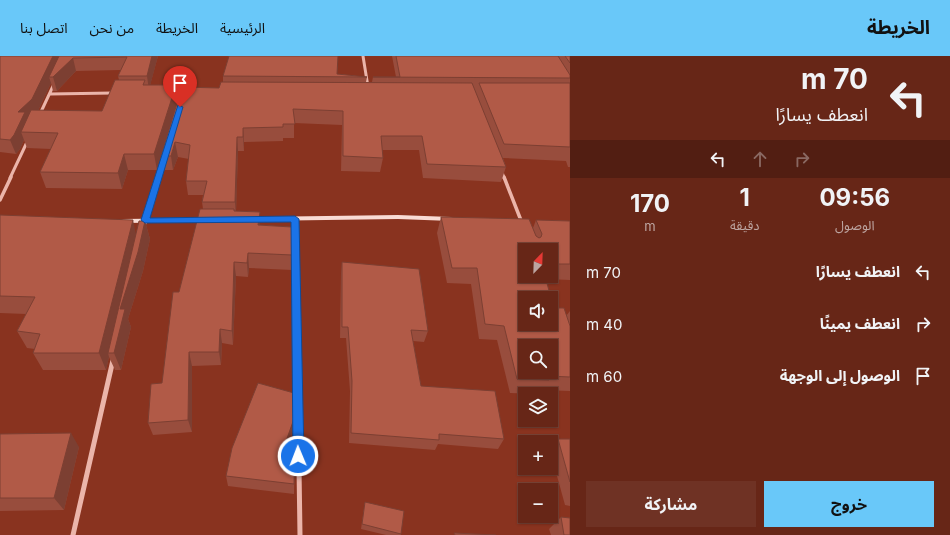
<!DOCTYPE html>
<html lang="ar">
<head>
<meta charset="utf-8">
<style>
	:root { --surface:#672617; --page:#6f3224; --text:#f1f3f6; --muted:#bda5a1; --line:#7a4336; --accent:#69c8f9 }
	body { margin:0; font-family:Inter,"Noto Sans Arabic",sans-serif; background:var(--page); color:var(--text); direction:rtl; height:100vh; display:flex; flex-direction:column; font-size:15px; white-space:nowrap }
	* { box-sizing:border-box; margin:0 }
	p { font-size:13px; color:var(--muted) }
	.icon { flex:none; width:22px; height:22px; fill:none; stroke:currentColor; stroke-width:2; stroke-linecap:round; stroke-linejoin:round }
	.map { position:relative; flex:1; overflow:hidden; direction:ltr }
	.details { display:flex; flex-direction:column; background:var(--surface); width:380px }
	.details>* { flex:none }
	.top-card { background:#672617; color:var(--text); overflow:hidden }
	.needle { width:26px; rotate:23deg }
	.buttons { position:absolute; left:518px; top:187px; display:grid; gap:8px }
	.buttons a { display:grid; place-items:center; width:40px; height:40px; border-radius:0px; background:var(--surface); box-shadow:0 1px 3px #0004,0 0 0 1px var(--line); font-size:20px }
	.pin { position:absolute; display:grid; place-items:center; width:34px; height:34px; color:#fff; margin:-41px -17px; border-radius:50% 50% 50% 0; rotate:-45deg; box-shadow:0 0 4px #0007 }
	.pin .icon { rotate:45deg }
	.me { position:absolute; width:44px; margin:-22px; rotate:359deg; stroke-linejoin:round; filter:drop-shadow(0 0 3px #0008) }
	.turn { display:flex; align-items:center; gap:14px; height:84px; padding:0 16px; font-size:18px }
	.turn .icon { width:52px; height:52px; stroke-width:2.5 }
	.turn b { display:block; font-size:28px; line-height:34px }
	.lanes { display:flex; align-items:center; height:38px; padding:0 16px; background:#0003; justify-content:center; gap:20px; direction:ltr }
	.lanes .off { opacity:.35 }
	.eta { display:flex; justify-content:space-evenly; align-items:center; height:68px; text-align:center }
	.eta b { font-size:24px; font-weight:700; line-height:28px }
	.primary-button { display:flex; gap:8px; margin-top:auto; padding:8px 16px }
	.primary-button a { flex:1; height:46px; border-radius:0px; background:var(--accent); color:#111; font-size:16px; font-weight:700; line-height:46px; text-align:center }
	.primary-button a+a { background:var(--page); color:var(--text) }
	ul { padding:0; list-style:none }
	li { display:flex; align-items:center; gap:12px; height:52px; padding:0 16px }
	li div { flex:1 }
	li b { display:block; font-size:15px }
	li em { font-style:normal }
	header { display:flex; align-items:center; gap:24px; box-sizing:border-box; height:56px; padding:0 20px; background:var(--accent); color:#111 }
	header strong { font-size:19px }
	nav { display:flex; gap:22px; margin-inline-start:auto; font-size:14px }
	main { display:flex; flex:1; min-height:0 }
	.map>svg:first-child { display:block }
</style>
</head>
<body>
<header>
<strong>الخريطة</strong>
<nav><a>الرئيسية</a><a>الخريطة</a><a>من نحن</a><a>اتصل بنا</a></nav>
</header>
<main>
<section class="details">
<div class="top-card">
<div class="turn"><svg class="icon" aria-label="left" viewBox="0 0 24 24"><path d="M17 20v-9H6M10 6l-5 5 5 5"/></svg><div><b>70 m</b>انعطف يسارًا</div></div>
<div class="lanes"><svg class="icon" aria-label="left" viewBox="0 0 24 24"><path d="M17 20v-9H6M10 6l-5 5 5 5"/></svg><svg class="icon off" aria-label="ahead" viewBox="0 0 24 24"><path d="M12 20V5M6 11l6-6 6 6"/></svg><svg class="icon off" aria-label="right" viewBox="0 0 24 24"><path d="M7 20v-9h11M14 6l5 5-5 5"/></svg></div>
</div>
<div class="eta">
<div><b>09:56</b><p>الوصول</p></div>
<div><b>1</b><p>دقيقة</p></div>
<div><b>170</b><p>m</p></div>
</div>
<ul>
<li><svg class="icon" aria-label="left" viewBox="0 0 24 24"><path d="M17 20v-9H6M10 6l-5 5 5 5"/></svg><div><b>انعطف يسارًا</b></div><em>70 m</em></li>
<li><svg class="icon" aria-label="right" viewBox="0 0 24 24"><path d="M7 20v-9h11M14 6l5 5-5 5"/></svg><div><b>انعطف يمينًا</b></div><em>40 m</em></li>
<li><svg class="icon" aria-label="arrive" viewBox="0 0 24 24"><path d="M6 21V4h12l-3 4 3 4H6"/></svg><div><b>الوصول إلى الوجهة</b></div><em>60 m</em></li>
</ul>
<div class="primary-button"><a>خروج</a><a>مشاركة</a></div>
</section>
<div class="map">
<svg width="570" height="479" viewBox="0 0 570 479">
	<rect width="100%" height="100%" fill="#89331f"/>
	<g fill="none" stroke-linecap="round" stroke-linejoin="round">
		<path stroke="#ebb5aa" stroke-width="3" d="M363,0L368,31
			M50,38L113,37
			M40,58L54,28
			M502,116L504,122
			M10,122L28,84
			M159,122L164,104"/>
		<path stroke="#ebb5aa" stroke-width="3.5" d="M504,121L522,167
			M0,144L11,121
			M295,163L297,278
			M145,167L159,121"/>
		<path stroke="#ebb5aa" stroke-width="5" d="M297,277L300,479
			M73,479L113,304"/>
		<path fill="#f8dcd5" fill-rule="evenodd" d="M398,159L451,161L455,163L451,165L398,163L251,165L247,163L251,161Z
			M207,162L211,164L210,166L123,167L119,165L123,163Z"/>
	</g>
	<path fill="#984d3d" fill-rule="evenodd" d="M0,0H158L150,29H176L178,45L219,32L223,26V20L337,18L367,21L366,26H372L373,21H396L392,0H570V111H568L566,105L503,102L506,111L501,126L423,122L419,94H382L383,102L380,116L341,115L342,69L294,67V82H283V85L244,86V95H238L236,155L260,156V169L292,171V214L249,212L248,221L236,220L233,289L222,287L221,309L192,310V376L153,379L148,367L162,327L179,236L203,153L202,146L203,139H188L186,125L189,103L178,101L173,114H163L161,102L157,114H128L122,133L46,132L40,116L51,93L27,92L24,84L20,93L16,98L0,96ZM121,14L118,20L119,24L102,55H38L51,27L53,35H57L76,15Z
		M0,159L136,178L145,165L150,183L143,215L128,263L131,271L121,314H115L109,301L106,314H43L33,297L35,293L27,292L17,275L26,258L0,257Z
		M441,161L533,172L536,164L570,165V224L546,223L553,252L566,260L570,255V335L542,334L540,338L510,337L497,284L479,283L471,228L447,227L437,177ZM551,194V220H525Z
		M342,206L428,275L424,286L413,285L421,330L504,383L498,393L438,388L435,394L349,387L350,335L346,282H340L341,217Z
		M294,371L289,388L295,389L294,438L228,430L226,420Z
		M0,378L79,391L64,454L0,455Z
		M558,383H570V450L565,449L551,398V391Z
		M365,446L401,478V479H386L361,473Z
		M561,461L570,479H551L549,473Z"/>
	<path fill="#7c3f32" d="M53,0H63L73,2L76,15L57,35L53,21H49L51,27L37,57L21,76L24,84L20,93L16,98L10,84L18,56Z
		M152,0H158L149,34L147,20Z
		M176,29L178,45L161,100V102L157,114L154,98Z
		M243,72L244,86V95L243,81Z
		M237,81L238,95L236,160L235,146Z
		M175,86L178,101L173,114L171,100Z
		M124,98L128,114L122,133L118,117Z
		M260,156V170L258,169Z
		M133,164L137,183L145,165L150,183L143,215L128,263L131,271L121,314L114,297H108L109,301L106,314L99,297Z
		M248,197L249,212L248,221L247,207Z
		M234,206L236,220L233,289L232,275Z
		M220,273L222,287L221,309L219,296Z
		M189,296L192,310V376L188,364Z
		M295,360L294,371L285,398V388Z
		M71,377L79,391L64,454L54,442Z"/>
	<path fill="#b15a47" stroke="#7c3f32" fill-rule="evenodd" d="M0,0H53L32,43L18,56H25L14,79L10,84L0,83Z
		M59,0H152L147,20H118L127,1L73,2L53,21H49Z
		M229,0H338L337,18L367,21L223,20Z
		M396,0H558L570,19V22L373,21H400Z
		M565,0H570V7Z
		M115,24H145L143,29H176L154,98H124L118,117L40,116L58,77L21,76L31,54L102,55Z
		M221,26L472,27L506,111L427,108L422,80H381L383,102L343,100V55L293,53L295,68H283V71L243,72V81H237L235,146H202L207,125H186L190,89L175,86L171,100H161L182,31L219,32Z
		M479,27H570V91L504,88Z
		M200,153H234V155L260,156L258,169L292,171V199L248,197L247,207L234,206L232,275L220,273L219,296H189L188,364L148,367L151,328L162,327L173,236H179Z
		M0,159L133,164L99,297H33L40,278L17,275L35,241L0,240Z
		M441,161L529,163L536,180L539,182L541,181L542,178L536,164L570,165V208H553L551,203V194H525V220H545L551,242H525V268H551V244L553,252H564L570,270V321L547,320L549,324L517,323L504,270L485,268L477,212H452ZM525,290H551V316H525Z
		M139,165H145L138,196L120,253H125L114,297H108Z
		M342,206L419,213L428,275L411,274L421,330L495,335L504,383L439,378V384L351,377L352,325L348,271H342Z
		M258,327L294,337L295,360L285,388L295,389L294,428L226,420L232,392Z
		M71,377L54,442H0V378Z
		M558,383H570V426Z
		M365,446L404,455L401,478L362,468Z
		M561,461L570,462V479H564Z
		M454,477L496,479H455Z"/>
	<path fill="#1a73e8" stroke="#114b97" d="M178,49L183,51L150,162L295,160L299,163L304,400L302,404L298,405L295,404L293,400L291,166L145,167L141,164Z"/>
</svg>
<div class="buttons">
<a><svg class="needle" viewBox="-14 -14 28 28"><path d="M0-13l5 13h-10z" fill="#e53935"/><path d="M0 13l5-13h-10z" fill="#bda5a1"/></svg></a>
<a><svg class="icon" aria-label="sound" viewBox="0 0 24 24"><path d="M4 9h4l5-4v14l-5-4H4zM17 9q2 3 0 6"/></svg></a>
<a><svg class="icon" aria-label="search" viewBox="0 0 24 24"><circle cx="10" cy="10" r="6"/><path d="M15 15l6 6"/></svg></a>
<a><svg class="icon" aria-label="layers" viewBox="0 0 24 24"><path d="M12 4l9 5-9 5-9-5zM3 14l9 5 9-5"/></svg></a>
<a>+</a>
<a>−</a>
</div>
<div class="pin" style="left:180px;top:51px;background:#d93025"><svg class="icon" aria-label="arrive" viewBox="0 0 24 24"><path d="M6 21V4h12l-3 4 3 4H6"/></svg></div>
<svg class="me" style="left:298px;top:400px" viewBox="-20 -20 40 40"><circle r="17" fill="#1a73e8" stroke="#fff" stroke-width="3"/><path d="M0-11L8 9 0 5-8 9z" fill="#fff"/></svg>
</div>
</main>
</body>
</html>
